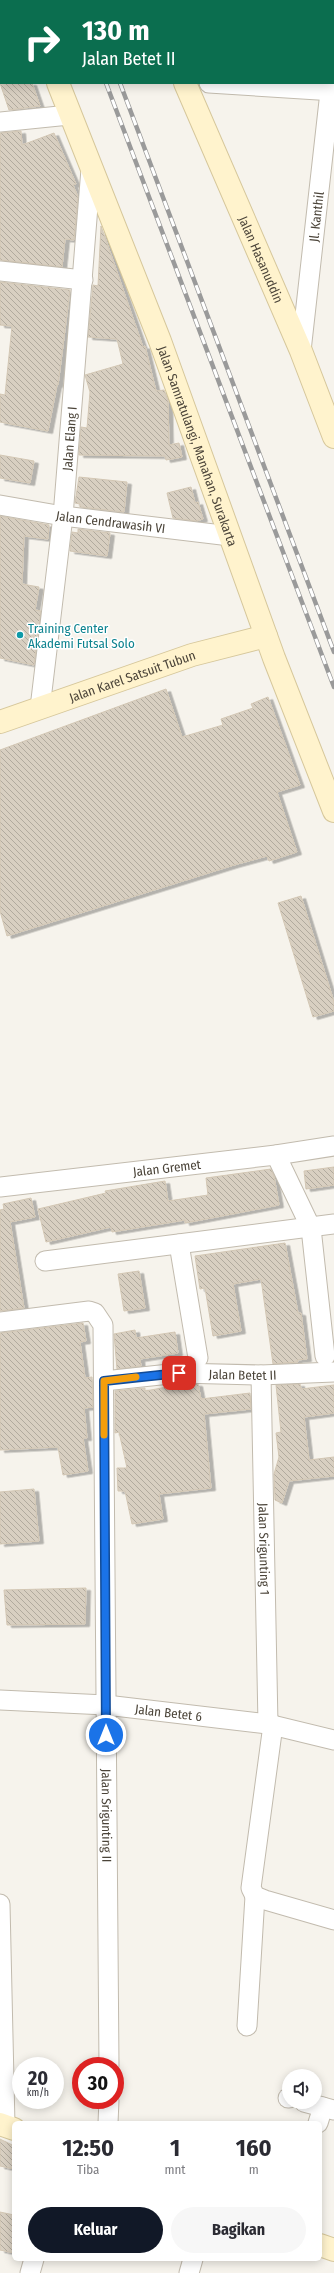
<!DOCTYPE html>
<html lang="id">
<head>
<meta charset="utf-8">
<style>
	:root { --surface:#fff; --page:#f7f7f7; --text:#2b2b33; --muted:#7c7c81; --accent:#111827 }
	body { margin:0; font-family:"Fira Sans Condensed",sans-serif; background:var(--page); color:var(--text); height:100vh; display:flex; flex-direction:column; font-size:15px; white-space:nowrap }
	* { box-sizing:border-box; margin:0 }
	p { font-size:13px; color:var(--muted) }
	.icon { flex:none; width:22px; height:22px; fill:none; stroke:currentColor; stroke-width:2; stroke-linecap:round; stroke-linejoin:round }
	.map { position:relative; flex:1; overflow:hidden }
	.side { position:absolute; left:12px; top:2121px; width:310px; height:140px; display:flex; flex-direction:column; background:var(--surface); border-radius:6px; box-shadow:0 2px 10px #0003 }
	.side>* { flex:none }
	.top-card { position:absolute; left:0px; top:0px; width:334px; height:84px; box-shadow:0 2px 10px #0003; background:#0b6e4f; color:#fff; overflow:hidden }
	.buttons { position:absolute; left:282px; top:2069px; display:grid; gap:8px }
	.buttons a { display:grid; place-items:center; width:40px; height:40px; border-radius:50%; background:var(--surface); box-shadow:0 2px 10px #0003; font-size:20px }
	.speed { position:absolute; left:12px; top:2057px; display:flex; gap:8px; font-size:20px; font-weight:700; text-align:center }
	.speed>* { display:grid; place-content:center; width:52px; height:52px; border-radius:50%; background:var(--surface); box-shadow:0 2px 10px #0003; line-height:1 }
	.speed small { font-size:10px; font-weight:400 }
	.speed .limit { border:6px solid #d22; background:#fff; color:#111 }
	.pin { position:absolute; display:grid; place-items:center; width:34px; height:34px; color:#fff; margin:-17px; border-radius:8px; box-shadow:0 2px 6px #0006 }
	.me { position:absolute; width:44px; margin:-22px; rotate:0deg; stroke-linejoin:round; filter:drop-shadow(0 0 3px #0008) }
	.turn { display:flex; align-items:center; gap:14px; height:84px; padding:0 16px; font-size:18px }
	.turn .icon { width:52px; height:52px; stroke-width:2.5 }
	.turn b { display:block; font-size:28px; line-height:34px }
	.eta { display:flex; justify-content:space-evenly; align-items:center; height:68px; text-align:center }
	.eta b { font-size:24px; font-weight:700; line-height:28px }
	.primary-button { display:flex; gap:8px; margin-top:auto; padding:8px 16px }
	.primary-button a { flex:1; height:46px; border-radius:24px; background:var(--accent); color:#fff; font-size:16px; font-weight:700; line-height:46px; text-align:center }
	.primary-button a+a { background:var(--page); color:var(--text) }
	.map>svg:first-child { display:block }
</style>
</head>
<body>
<div class="map">
<svg width="334" height="2273" viewBox="0 0 334 2273">
	<defs>
		<pattern id="building-back-hatch" width="6" height="6" patternUnits="userSpaceOnUse"><rect width="6" height="6" fill="#d8cfc1"/><path d="M-1 5l2 2M0 0l6 6M5-1l2 2" fill="none" stroke="#b1aa9e"/></pattern>
		<filter id="shadow"><feDropShadow dx="4.5" dy="2.5" stdDeviation="0" flood-color="#0004"/></filter>
	</defs>
	<rect width="100%" height="100%" fill="#f6f3ec"/>
	<path fill="url(#building-back-hatch)" stroke="#d3c7b4" filter="url(#shadow)" d="M0,83H32L40,106L9,110Z
		M21,131L22,145L54,133L76,184L73,185L78,197L74,240L65,239L62,267L0,260V133Z
		M101,226L143,347L145,346L156,391L164,390L168,401L169,445L179,443L182,457L166,460L165,456L79,455L81,427L87,428L90,392L85,375L123,364L117,339L88,337L93,285L98,286Z
		M0,282L70,290L58,385H57L48,431L0,422V394L5,395L12,326L0,325Z
		M0,455L34,461L30,483L0,478Z
		M79,477L127,482L124,512L80,507V504L75,503Z
		M191,487L195,503L198,502L203,519L196,521L173,518L167,493Z
		M0,516L49,525L48,539L24,536L22,584L39,587L35,610L41,611L34,665L0,658Z
		M78,529L110,533L107,556L70,551L72,532L78,533Z
		M166,689L182,737L223,725L221,719L253,708L251,704L268,697L300,785L277,792L297,852L269,861L267,856L234,865L7,936L0,911V750Z
		M301,896L334,1002V1011L313,1017L278,903Z
		M334,1167V1185L306,1189L304,1171Z
		M271,1169L274,1176L279,1205L185,1223V1220L112,1232L111,1227L46,1242L38,1209L106,1193L105,1191L165,1181L168,1201L208,1195L206,1178Z
		M31,1198L35,1217L10,1222L24,1308L0,1311V1210L4,1209L3,1204Z
		M285,1243L298,1313H301L307,1359L297,1360L298,1362L273,1364L261,1279L233,1284L241,1331L213,1336L205,1288L200,1289L195,1256Z
		M139,1271L145,1308L124,1311L118,1274Z
		M83,1323L86,1341L80,1342L85,1378L92,1377L93,1407L84,1408L87,1438H83L88,1471L63,1475L58,1447L0,1450V1333Z
		M135,1330L136,1338L175,1332L178,1353L140,1359L141,1366L117,1369L114,1334Z
		M184,1384H198L201,1399L250,1393L251,1409L204,1414L211,1488L159,1494L163,1519L132,1524L125,1491H118L117,1468H127L119,1432L115,1433V1391L145,1388V1391Z
		M300,1384L301,1389L334,1385V1413L304,1417L309,1460L334,1457V1476L289,1481L282,1503L275,1500L274,1474L279,1457L276,1433L281,1432L276,1385Z
		M34,1489L39,1541L0,1544V1492Z
		M86,1588L85,1624L7,1625L4,1590Z
		M0,2139L14,2146V2169L0,2166Z
		M0,2212L14,2215V2253L0,2250Z"/>
	<g fill="none" stroke-linecap="round" stroke-linejoin="round">
		<defs>
			<g id="street">
				<path d="M0,29H1"/>
				<path d="M333,58L334,45"/>
				<path d="M209,83L334,91"/>
				<path d="M0,122L69,115"/>
				<path d="M0,271L83,280"/>
				<path id="s1" d="M301,351L331,83"/>
				<path id="s2" d="M0,505L63,516L222,535"/>
				<path id="s3" d="M40,708L63,516L91,169"/>
				<path d="M276,1155L311,1228L325,1356"/>
				<path id="s4" d="M0,1187L276,1155L334,1146"/>
				<path d="M179,1244L198,1358"/>
				<path d="M45,1261L334,1224"/>
				<path id="s5" d="M0,1322L89,1311L95,1313L103,1325L109,2066"/>
				<path id="s6" d="M261,1375L268,1724"/>
				<path id="s7" d="M104,1381L179,1373L261,1375L334,1372"/>
				<path id="s8" d="M0,1700L106,1705L268,1724L334,1740"/>
				<path d="M273,1725L251,1888L255,1896L265,1900L334,1920"/>
				<path d="M0,1904L5,2125"/>
				<path d="M247,2026L255,1896"/>
				<path d="M288,2098H289"/>
				<path d="M304,2102L334,2110"/>
				<path d="M108,2123L109,2100"/>
				<path d="M318,2123L323,2107"/>
				<path d="M30,2273L34,2259"/>
				<path d="M189,2273L193,2259"/>
			</g>
			<g id="secondary">
				<path d="M30,0V1"/>
				<path d="M149,0V1"/>
				<path id="s9" d="M58,83L160,341L274,658L334,811"/>
				<path id="s10" d="M185,83L301,351L334,437"/>
				<path id="s11" d="M0,722L192,655L266,636"/>
				<path d="M0,2124L14,2129"/>
				<path d="M320,2245L334,2250"/>
			</g>
		</defs>
		<use href="#street" stroke="#c2bbae" stroke-width="21"/>
		<use href="#secondary" stroke="#d6c79b" stroke-width="24"/>
		<use href="#street" stroke="#fff" stroke-width="19"/>
		<use href="#secondary" stroke="#fff3cd" stroke-width="22"/>
		<defs>
			<path id="rail" d="M75,0V1
				M89,0V1
				M106,83L334,687
				M120,83L334,652"/>
		</defs>
		<use href="#rail" stroke="#9a9a9a" stroke-width="4.5"/>
		<use href="#rail" stroke="#fff" stroke-width="3" stroke-dasharray="9" stroke-linecap="butt"/>
	</g>
	<g fill="none" stroke-linecap="round" stroke-linejoin="round">
		<defs>
			<path id="route" d="M106,1735L104,1381L179,1373"/>
		</defs>
		<use href="#route" stroke="#114b97" stroke-width="10"/>
		<use href="#route" stroke="#1a73e8" stroke-width="7"/>
		<path stroke="#f59e0b" stroke-width="7" d="M104,1435V1381L136,1377"/>
	</g>
	<circle fill="#0f9aa8" stroke="#fff" stroke-width="1.5" cx="20" cy="635" r="4"/>
	<g text-anchor="middle" stroke-width="3" stroke-linejoin="round" paint-order="stroke">
		<g font-size="13" fill="#4b4439" stroke="#fff">
			<text dy="5" stroke="none"><textPath href="#s1" startOffset="135">Jl. Kanthil</textPath></text>
			<text dy="5" stroke="none"><textPath href="#s10" startOffset="192">Jalan Hasanuddin</textPath></text>
			<text dy="5" stroke="none"><textPath href="#s3" startOffset="271">Jalan Elang I</textPath></text>
			<text dy="5" stroke="none"><textPath href="#s9" startOffset="389">Jalan Samratulangi, Manahan, Surakarta</textPath></text>
			<text dy="5" stroke="none"><textPath href="#s2" startOffset="112">Jalan Cendrawasih VI</textPath></text>
			<text dy="5" stroke="none"><textPath href="#s11" startOffset="140">Jalan Karel Satsuit Tubun</textPath></text>
			<text dy="5" stroke="none"><textPath href="#s4" startOffset="168">Jalan Gremet</textPath></text>
			<text dy="5" stroke="none"><textPath href="#s7" startOffset="139">Jalan Betet II</textPath></text>
			<text dy="5" stroke="none"><textPath href="#s6" startOffset="174">Jalan Srigunting 1</textPath></text>
			<text dy="5" stroke="none"><textPath href="#s8" startOffset="169">Jalan Betet 6</textPath></text>
			<text dy="5" stroke="none"><textPath href="#s5" startOffset="601">Jalan Srigunting II</textPath></text>
		</g>
		<g font-size="13" fill="#0d838f" stroke="#fff" text-anchor="start">
			<text x="28" y="633">Training Center<tspan x="28" dy="15">Akademi Futsal Solo</tspan></text>
		</g>
	</g>
</svg>
<div class="buttons">
<a><svg class="icon" aria-label="sound" viewBox="0 0 24 24"><path d="M4 9h4l5-4v14l-5-4H4zM17 9q2 3 0 6"/></svg></a>
</div>
<div class="speed"><div>20<small>km/h</small></div><div class="limit">30</div></div>
<div class="pin" style="left:179px;top:1373px;background:#d93025"><svg class="icon" aria-label="arrive" viewBox="0 0 24 24"><path d="M6 21V4h12l-3 4 3 4H6"/></svg></div>
<svg class="me" style="left:106px;top:1735px" viewBox="-20 -20 40 40"><circle r="17" fill="#1a73e8" stroke="#fff" stroke-width="3"/><path d="M0-11L8 9 0 5-8 9z" fill="#fff"/></svg>
<div class="top-card">
<div class="turn"><svg class="icon" aria-label="right" viewBox="0 0 24 24"><path d="M7 20v-9h11M14 6l5 5-5 5"/></svg><div><b>130 m</b>Jalan Betet II</div></div>
</div>
<section class="side">
<div class="eta">
<div><b>12:50</b><p>Tiba</p></div>
<div><b>1</b><p>mnt</p></div>
<div><b>160</b><p>m</p></div>
</div>
<div class="primary-button"><a>Keluar</a><a>Bagikan</a></div>
</section>
</div>
</body>
</html>
